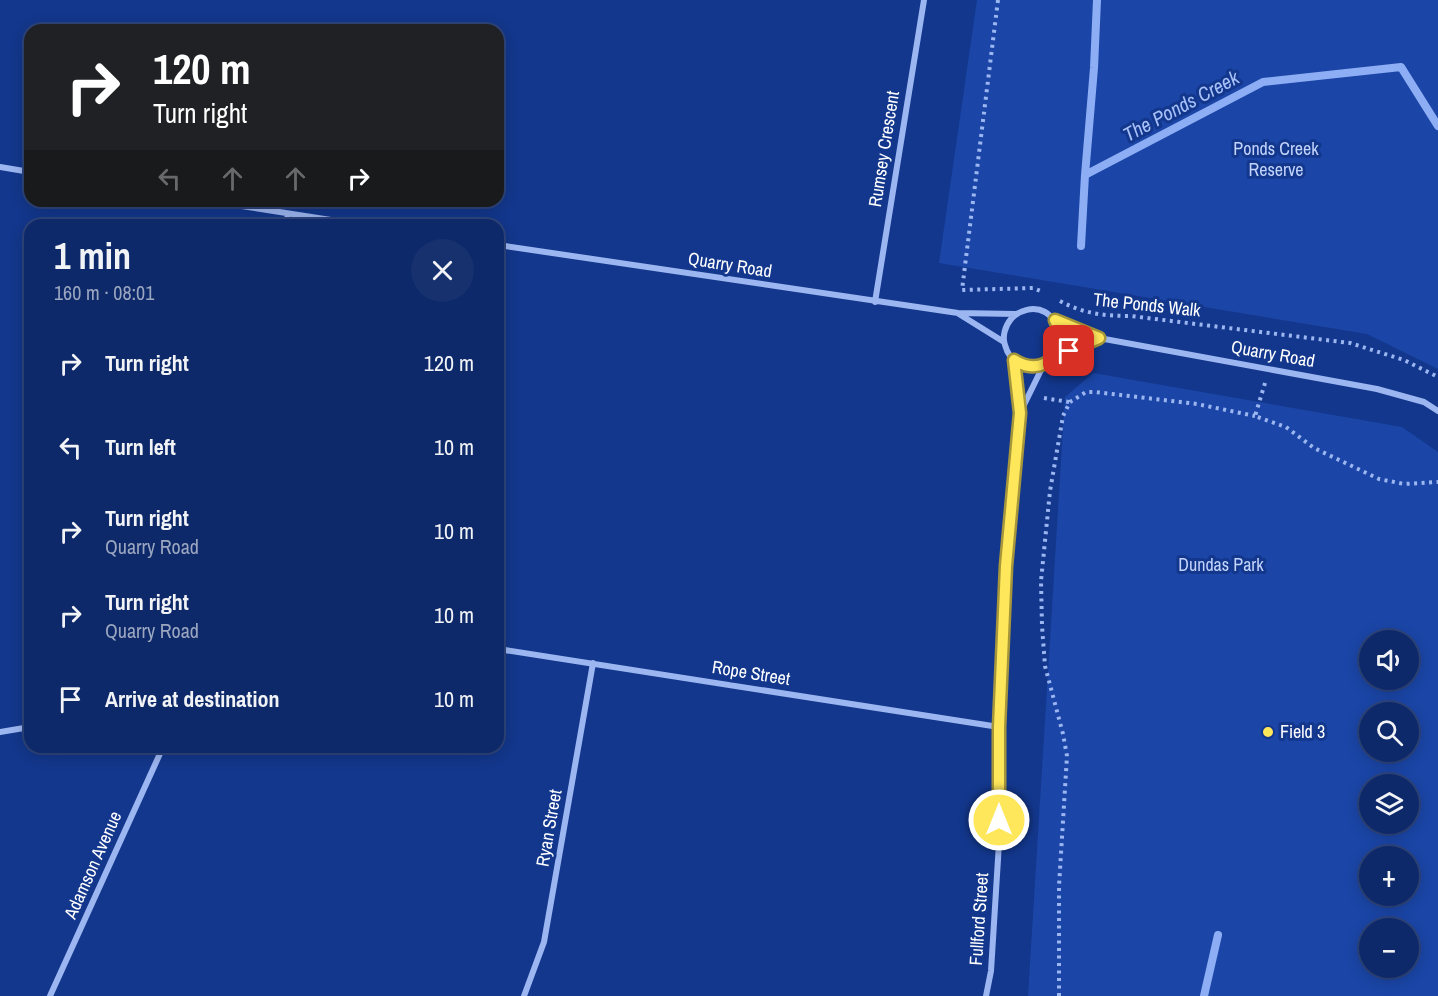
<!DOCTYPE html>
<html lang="en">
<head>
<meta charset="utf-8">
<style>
	:root { --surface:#0e2969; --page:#17316f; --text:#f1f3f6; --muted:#9ba6c0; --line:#2e457d }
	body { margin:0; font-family:"Archivo Narrow",sans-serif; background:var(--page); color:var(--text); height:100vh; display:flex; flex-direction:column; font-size:22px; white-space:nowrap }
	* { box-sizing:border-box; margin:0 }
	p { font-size:20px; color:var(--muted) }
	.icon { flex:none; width:33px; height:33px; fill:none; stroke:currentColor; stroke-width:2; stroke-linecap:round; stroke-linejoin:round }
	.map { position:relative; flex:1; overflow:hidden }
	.drawer { position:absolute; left:24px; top:219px; width:480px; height:534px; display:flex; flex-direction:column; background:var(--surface); border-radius:18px; box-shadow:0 3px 15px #0003,0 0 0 2px var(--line) }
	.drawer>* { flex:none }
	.banner { position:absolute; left:24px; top:24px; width:480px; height:183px; border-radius:18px; box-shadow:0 3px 15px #0003,0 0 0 2px var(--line); background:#202124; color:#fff; overflow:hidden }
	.controls { position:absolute; left:1359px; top:630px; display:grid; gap:12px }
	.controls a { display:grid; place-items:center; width:60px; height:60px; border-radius:50%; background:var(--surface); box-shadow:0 3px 15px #0003,0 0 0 2px var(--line); font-size:30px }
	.pin { position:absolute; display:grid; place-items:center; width:51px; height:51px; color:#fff; margin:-26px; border-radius:12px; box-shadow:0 3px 9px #0006 }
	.me { position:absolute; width:66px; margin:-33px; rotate:0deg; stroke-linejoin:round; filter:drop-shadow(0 0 4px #0008) }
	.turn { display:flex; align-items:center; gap:21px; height:126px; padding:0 30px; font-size:27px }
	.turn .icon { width:78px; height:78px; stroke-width:2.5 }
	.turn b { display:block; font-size:42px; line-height:51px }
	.lanes { display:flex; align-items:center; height:57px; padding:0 30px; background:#0003; justify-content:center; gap:30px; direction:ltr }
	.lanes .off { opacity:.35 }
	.round { display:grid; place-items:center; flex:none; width:63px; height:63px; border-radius:32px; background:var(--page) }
	.head { display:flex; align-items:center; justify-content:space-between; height:102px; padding:0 30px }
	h1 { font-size:36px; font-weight:700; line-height:45px }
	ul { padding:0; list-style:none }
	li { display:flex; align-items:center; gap:18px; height:84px; padding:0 30px }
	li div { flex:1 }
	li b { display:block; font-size:22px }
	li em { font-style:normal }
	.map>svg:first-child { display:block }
</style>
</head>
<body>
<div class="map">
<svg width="1438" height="996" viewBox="0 0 1438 996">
	<rect width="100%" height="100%" fill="#13378c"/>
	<path fill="#1b46a7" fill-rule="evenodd" d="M977,0H1438V369L1367,334L939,263Z
		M1093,373L1402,427L1438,452V996H1028L1065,397ZM1370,640H1408V680H1370ZM1370,712H1408V752H1370ZM1370,784H1408V824H1370ZM1370,856H1408V896H1370ZM1370,928H1408V968H1370Z"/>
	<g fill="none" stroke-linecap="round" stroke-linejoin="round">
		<path stroke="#8daef4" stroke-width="8" d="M1097,0L1094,68L1085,175L1263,82L1401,67L1438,126
			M1081,246L1085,175
			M1204,996L1218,935"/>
		<path stroke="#9cb6f1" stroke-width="4" stroke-dasharray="3 4.5" stroke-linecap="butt" d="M998,0L962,290L1033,288L1043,292
			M1060,301C1084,314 1105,316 1131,316L1350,343L1404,360L1438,377
			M1265,383L1255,416L1286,427L1314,448L1379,479L1404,484L1438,482
			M1044,398L1069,402
			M1059,996V886L1067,756L1063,734L1045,666L1042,626L1041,581L1050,491L1063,416L1070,402L1086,392H1095L1197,404L1255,416"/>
		<path stroke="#9cb6f1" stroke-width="6" d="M0,167L30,172
			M209,201L363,225
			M286,225L288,214
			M498,245L958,313L1016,314
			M875,302L924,0
			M959,314L1004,342
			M1055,320C1078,363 1016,386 1005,345C1002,337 1005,326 1011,319C1019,310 1034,306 1045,312C1049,314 1052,318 1056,321C1069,328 1085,332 1099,338L1377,389L1424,402L1438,411
			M1055,357L1099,338
			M1020,413L1044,364
			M498,649L999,727
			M0,732L30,727
			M152,747L162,750
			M50,996L163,747
			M524,996L544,942L593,663
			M986,996L991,971L999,843V727L1006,566L1020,413L1014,360"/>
	</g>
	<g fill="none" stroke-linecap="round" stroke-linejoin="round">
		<defs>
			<path id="route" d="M999,820V727L1006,566L1020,413L1014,360C1043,379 1071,351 1055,320L1099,338L1069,351"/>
		</defs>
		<use href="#route" stroke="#a6963b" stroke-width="15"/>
		<use href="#route" stroke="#ffe75b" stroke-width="10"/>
	</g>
	<circle fill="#ffe75b" stroke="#13378c" stroke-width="2" cx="1268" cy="732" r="6"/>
	<g text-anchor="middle" stroke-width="6" stroke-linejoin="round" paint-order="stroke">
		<g font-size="18" fill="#fff" stroke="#13378c">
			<text transform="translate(884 149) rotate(-81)" y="6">Rumsey Crescent</text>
			<text transform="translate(730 265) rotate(9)" y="6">Quarry Road</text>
			<text transform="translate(1147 305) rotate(6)" y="6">The Ponds Walk</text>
			<text transform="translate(1273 354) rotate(10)" y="6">Quarry Road</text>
			<text transform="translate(751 673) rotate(9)" y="6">Rope Street</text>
			<text transform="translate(549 828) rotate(-80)" y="6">Ryan Street</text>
			<text transform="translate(93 865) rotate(-66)" y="6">Adamson Avenue</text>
			<text transform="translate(979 919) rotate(-86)" y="6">Fullford Street</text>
		</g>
		<g font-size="18" fill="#c2d4fc" stroke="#13378c">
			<text x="1276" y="155">Ponds Creek<tspan x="1276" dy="21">Reserve</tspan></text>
			<text x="1221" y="571">Dundas Park</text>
		</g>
		<g font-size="18" fill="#fff" stroke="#13378c" text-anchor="start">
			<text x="1280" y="738">Field 3</text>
		</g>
		<g font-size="20" font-style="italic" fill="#a7c1f8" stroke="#13378c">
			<text transform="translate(1181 106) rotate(-28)" y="7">The Ponds Creek</text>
		</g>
	</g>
</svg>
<div class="controls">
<a><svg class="icon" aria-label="sound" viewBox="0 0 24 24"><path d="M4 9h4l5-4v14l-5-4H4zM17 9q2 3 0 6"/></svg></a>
<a><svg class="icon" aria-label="search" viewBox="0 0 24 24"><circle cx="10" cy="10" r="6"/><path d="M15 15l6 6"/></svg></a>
<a><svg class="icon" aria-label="layers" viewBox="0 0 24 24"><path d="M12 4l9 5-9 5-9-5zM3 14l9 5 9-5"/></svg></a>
<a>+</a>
<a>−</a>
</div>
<div class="pin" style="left:1069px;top:351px;background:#d93025"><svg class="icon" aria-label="arrive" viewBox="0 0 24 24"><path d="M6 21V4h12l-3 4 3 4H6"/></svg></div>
<svg class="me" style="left:999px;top:820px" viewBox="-20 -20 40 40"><circle r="17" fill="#ffe75b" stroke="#fff" stroke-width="3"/><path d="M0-11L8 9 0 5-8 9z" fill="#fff"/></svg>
<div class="banner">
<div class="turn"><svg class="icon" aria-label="right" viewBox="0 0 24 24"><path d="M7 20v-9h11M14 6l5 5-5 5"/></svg><div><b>120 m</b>Turn right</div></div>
<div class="lanes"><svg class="icon off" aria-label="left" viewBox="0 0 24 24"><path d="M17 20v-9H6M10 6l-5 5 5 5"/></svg><svg class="icon off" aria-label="ahead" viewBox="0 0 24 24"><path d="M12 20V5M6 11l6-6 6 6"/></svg><svg class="icon off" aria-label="ahead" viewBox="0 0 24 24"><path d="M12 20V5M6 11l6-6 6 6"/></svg><svg class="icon" aria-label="right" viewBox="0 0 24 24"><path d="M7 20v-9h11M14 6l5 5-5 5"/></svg></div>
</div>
<section class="drawer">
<div class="head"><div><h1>1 min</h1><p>160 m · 08:01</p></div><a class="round"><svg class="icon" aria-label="close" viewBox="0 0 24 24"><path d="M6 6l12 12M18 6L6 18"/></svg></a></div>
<ul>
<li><svg class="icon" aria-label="right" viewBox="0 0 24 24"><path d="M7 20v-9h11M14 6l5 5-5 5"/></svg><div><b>Turn right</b></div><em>120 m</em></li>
<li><svg class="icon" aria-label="left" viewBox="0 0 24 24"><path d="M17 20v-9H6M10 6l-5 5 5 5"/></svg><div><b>Turn left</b></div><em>10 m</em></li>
<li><svg class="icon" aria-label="right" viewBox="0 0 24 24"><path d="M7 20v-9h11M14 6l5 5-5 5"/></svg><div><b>Turn right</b><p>Quarry Road</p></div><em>10 m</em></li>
<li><svg class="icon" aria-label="right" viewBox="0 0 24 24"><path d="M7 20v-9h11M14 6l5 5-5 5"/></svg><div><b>Turn right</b><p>Quarry Road</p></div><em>10 m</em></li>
<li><svg class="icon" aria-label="arrive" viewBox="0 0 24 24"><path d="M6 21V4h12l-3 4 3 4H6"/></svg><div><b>Arrive at destination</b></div><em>10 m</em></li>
</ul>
</section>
</div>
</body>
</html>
